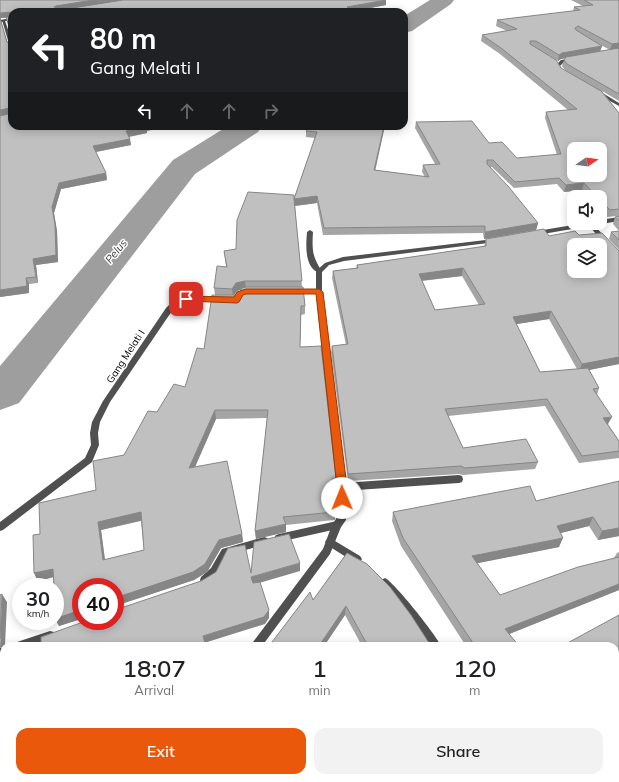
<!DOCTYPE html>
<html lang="en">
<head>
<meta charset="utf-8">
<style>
	:root { --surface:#fff; --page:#f2f2f2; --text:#202124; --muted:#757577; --accent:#ea580c }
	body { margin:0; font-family:Mulish,sans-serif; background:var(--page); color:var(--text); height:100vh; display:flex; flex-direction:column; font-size:15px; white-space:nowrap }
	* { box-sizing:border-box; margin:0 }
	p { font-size:13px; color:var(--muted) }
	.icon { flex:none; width:22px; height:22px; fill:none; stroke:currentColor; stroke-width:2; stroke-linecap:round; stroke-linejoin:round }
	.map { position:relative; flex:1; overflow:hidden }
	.side { position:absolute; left:0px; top:642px; width:619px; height:140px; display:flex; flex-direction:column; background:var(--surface); border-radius:12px 12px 0 0; box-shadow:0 2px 10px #0003 }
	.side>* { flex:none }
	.hud { position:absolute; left:8px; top:8px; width:400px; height:122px; border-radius:12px; box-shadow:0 2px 10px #0003; background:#202124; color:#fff; overflow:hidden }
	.needle { width:26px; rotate:77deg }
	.buttons { position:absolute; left:567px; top:142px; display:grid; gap:8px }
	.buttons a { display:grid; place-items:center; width:40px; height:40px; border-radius:8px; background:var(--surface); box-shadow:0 2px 10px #0003; font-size:20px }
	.speed { position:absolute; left:12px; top:578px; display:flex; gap:8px; font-size:20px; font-weight:700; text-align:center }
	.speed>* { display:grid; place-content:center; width:52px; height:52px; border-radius:50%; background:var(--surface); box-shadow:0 2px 10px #0003; line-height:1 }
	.speed small { font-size:10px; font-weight:400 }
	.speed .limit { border:6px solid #d22; background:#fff; color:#111 }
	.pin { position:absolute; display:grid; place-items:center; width:34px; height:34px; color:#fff; margin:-17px; border-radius:8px; box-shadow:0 2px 6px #0006 }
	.me { position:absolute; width:44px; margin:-22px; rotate:359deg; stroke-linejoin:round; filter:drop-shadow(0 0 3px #0008) }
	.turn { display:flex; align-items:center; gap:14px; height:84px; padding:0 16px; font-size:18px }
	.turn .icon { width:52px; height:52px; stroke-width:2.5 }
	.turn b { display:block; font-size:28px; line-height:34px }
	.lanes { display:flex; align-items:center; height:38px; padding:0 16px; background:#0003; justify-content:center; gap:20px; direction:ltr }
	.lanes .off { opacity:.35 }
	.eta { display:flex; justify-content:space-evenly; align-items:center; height:68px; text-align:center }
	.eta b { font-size:24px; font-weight:600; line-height:28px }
	.primary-button { display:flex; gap:8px; margin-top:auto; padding:8px 16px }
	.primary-button a { flex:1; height:46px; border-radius:12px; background:var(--accent); color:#fff; font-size:16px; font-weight:600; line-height:46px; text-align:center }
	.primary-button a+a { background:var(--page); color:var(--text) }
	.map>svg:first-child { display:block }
</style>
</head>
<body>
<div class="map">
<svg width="619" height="782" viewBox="0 0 619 782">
	<rect width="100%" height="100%" fill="#fff"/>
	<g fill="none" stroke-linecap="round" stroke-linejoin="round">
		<path fill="#9e9e9e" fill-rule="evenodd" d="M430,0H454L451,4L412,31L404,33V16Z
			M228,126H262L258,132L195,174L19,403L0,410V366L173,160Z"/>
		<path fill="#505050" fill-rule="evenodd" d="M310,230L313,232C312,249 312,257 322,271L319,273C304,267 306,245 307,232Z
			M290,290H319L322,292L319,294H292L289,292Z
			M191,296L221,298L225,300L221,302C206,301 186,296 174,308L110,402L100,422L98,433L99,445L92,462L3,530L0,531V522L85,458L91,445L90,433L92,422L103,401L166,308L174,300Z"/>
		<path fill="#505050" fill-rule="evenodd" d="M2,20L5,21L12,41V48L10,47Z
			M588,223H592L619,252V258L617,257L588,225Z
			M459,475L462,476L463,479L462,482L459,483L342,491L339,490L337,487L339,484L342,483Z
			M337,521L340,522L342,525L340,528L337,529L279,542L276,541L274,538L276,535L279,534Z
			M264,537L267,538L269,541L267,544L228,555C221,566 218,580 205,585L201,583L200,580L201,577L211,568L222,549Z
			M330,538L360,556L362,559L360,562L357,563L354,562L327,545L325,542L327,539Z
			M385,578C394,582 437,636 441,646H429L380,583L381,580Z
			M50,631L54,632L55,636L54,640L36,646H16L17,642Z
			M4,647V657L0,658V648Z"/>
		<path fill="#505050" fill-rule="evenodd" d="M12,18V20L0,22V20Z
			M574,58H576V60L564,62L560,66L565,73L561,74L556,66V65L561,60Z
			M597,92H601L619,103V106L597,94Z
			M619,217V221L537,235L534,233L537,231L585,223H600V220Z
			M494,239L496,240V242L344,261L329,265L322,272V292L347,487L346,520L341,527L330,554L262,646H250L323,549L332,525L336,519L337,487L316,292V271L325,263L343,257Z
			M136,778H149L147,782H134Z"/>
	</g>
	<path fill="#a5a5a5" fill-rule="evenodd" d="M0,0L386,5L349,12H12L147,131V133L129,137L131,145L96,152L106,173L107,180L61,189L54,213L57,231L58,262L36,265L38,283L29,284V293L0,297L8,114L0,116ZM0,18H6L12,36L11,44L7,42Z
		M571,0H619V101L602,91L619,113V231L613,224L615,217L617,216L607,217L600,209V197H589L582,190L564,192L557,184L514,188L492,167H490L538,223L536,230L484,239L483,233L323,235L317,203L295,206L302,287L305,306V314L301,315L300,347L336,478L335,486L334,487L335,519L334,520L286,525V532L256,539L255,531L267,418L216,419L195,467L242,534L243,542L221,548L207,572L194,580L115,606V587H81V619L59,626L54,577L38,581L34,573L40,534L96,490L157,412L185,387L204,349L215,295L214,288L226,267L224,251L236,249L294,199L315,138L306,137V131L310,126L375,170L425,177L422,172L423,165L435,164L415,128L416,122L489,143L517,158L557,155L545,118L546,112L568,110L500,54L481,41L482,35L507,31L496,26L497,20L573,11L574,7L583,6ZM597,43L610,50L600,51L602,46ZM534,47L558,61L561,59L566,58L564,60L562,66L565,70L587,82L561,68ZM242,289L238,295H234L237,291ZM141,521L144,550L105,560L101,530Z
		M619,231V250L609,239L611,232Z
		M579,235L619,251V364L589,370L599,388L597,395L608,424L619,441V458L579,463L545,406L448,416L463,448L538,462L535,469L463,475L459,474L348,481L331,353L332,346L346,345L332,278L333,271L356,268L357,265L484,247L486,239L549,236ZM462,276L479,305L435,310L422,281ZM549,319L577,369L540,372L516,324Z
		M619,481V536L598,540L589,526L560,533L559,547L477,563L500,595L614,558L617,553L619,552V590L509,634L519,646H466L401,546L392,521L393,512L536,501Z
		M347,553L431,646H362L345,615L324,646H269L313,600Z
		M296,778H413L407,782H298Z
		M425,778H549L543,782H428Z
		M557,778H600L595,782H560Z"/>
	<path fill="#868686" d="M93,0H126L55,12L54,7L56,6Z
		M386,0V5L349,12H333L347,7Z
		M12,12V17L0,18V13Z
		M619,43V49L610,50L612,44Z
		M602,46L600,52L561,59L558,61L559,55L562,53Z
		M10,108L12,114L0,116V110Z
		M145,126H170L147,131V133L127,137L126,131Z
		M384,126H385L374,176V170Z
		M130,139L131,145L95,152L93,146Z
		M106,173L107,180L61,189L54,213L57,231L58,262L36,265L38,283L36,277L33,259L52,207L59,183Z
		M584,183L582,190L564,192L566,185Z
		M317,196V203L294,206V199Z
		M538,223L536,230L484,239L485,232Z
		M463,268L462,276L418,281L419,274Z
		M26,278L29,284V293L0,297V290Z
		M245,281L246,288L237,291L233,296L232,289L236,283Z
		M551,311L549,319L511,325L513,317Z
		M619,357V364L579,372L582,364Z
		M215,410L216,419L191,476L189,468Z
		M612,417L608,424L600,426L603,418Z
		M335,511V519L334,520V512Z
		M141,512L143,520L101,530L106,568L103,560L98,522Z
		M593,517L589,526L553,535L557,526Z
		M286,524V532L256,539L255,531Z
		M619,528V536L598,540L602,531Z
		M242,534L243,542L221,548L207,572L194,580L115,606V598L219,540Z
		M563,538L559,547L469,565L472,556Z
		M300,563V571L252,585L251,577Z
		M53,569L57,576L38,581L34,573Z
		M619,584V590L502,637L505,629Z
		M2,594L7,602L5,646L0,648Z
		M346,606L345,615L324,646H319Z
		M269,610V618L265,624L204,643L203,636Z
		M77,611L81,619L59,626L55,619Z
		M0,708H4V715L0,716Z
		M619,729V733L615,735V731Z
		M619,762V764L615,767V765Z
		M34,778H38L39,782H34Z
		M406,778H413L407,782H401Z
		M544,778H549L543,782H538Z
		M598,778H600L595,782H592Z"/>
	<path fill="#c0c0c0" stroke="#868686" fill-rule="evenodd" d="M0,0H93L56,6L54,7L66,9L123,0H386L347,7L350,9L333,12H12V126H145L146,127L126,131L130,139L93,146L106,173L59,183L52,207L55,225L56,255L33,259L36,277L26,278L27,286L0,290V116L12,113V109L10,108L0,110V18L7,42L11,44L12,35L6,17L12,16V12L0,13Z
		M584,0H619V43L612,44L578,26L575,28L576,30L602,46L562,53L559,55L536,41H530V44L556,60L561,68L601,91L619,113V209L610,210L600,200V197H597L584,183L566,185L559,178L515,182L493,160H487V164L508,186L538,223L485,232V226L324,228L317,196L294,199L302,281H245L236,283L232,289L214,288L217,266L227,267L224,251L236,249L237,220L248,192L294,195V199L317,132L306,131L310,126H384L374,170L429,177L423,165L440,164L416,122L472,121L489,143L502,142L517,158L561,154L546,112L577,109L501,48L482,35L517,29L497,20L580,10L574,7L593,5ZM574,149H600V175H574Z
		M619,48V94L567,64L564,60L566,57Z
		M619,216V221L615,217Z
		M544,229L549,236L575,231L579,235L602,233L619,251V357L582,364L551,311L513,317L540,372L588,368L599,388L593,389L612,417L603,418L619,441V451L582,456L547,399L445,409L463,448L526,439L538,462L465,468L461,466L348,474L332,346L348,344L333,271L358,268L357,265L486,246V239ZM574,245H600V271H574ZM463,268L485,304L435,310L419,274Z
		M619,231V240L611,232Z
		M246,287H303L305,306H301L300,347L321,346L336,478L332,479L335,496V511L334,512L283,517L286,524L255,531L268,410H215L189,468L227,461L242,534L219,540L205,564L193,572L115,598V587H81V611H77L55,619V587H54L53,569L34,573L33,535L40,534L39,503L96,490L93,461L124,455L148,411L157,412L174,384L185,387L197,348L204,349L212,295H238L242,288ZM141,512L144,550L103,560L98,522Z
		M619,481V528L602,531L593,517L557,526L563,538L472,556L500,595L578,567L619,557V584L505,629L519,646H475L403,538L393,512L530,486L536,501Z
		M289,534L300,563L251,577L253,583L260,582L269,610L264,617L203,636L206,646H33L41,644V637L86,621H115V610L201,581L216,572L228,548L245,545L251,573L254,542Z
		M347,553L367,564L390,587L411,615L431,646H368L346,606L319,646H269L310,592L313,600Z
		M2,594L0,639V595Z
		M619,615V729L615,731V646H562Z
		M4,652V708H0V653Z
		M615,737L619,742V762L615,765Z
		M4,752V778H34V782H0V754Z
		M180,778H197L200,782H176Z
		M299,778H406L401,782H302Z
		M432,778H544L538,782H435Z
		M566,778H598L592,782H569Z"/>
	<path fill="#ea580c" stroke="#983908" d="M246,289H319L323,292L347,487L345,501L342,502L338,501L336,498L337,487L316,294H246L243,295L239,302L237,303L186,301L182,299L186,296L234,297L237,292Z"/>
	<g text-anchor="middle" stroke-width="3" stroke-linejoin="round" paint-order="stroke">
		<g font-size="10" fill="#000" stroke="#fff">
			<text transform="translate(125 356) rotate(-57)" y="4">Gang Melati I</text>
		</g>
		<g font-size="11" font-style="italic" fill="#3f3f3f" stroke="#fff">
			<text transform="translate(116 251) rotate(-51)" y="4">Pelus</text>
		</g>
	</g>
</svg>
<div class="buttons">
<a><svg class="needle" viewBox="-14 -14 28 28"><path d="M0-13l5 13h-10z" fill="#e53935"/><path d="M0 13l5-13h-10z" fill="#757577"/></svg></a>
<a><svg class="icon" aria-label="sound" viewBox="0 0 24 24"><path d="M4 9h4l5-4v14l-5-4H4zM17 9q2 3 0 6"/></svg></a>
<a><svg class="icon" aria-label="layers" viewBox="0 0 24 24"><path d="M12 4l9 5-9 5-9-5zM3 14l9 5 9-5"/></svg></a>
</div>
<div class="speed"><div>30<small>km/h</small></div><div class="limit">40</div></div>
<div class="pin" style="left:186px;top:299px;background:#d93025"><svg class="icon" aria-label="arrive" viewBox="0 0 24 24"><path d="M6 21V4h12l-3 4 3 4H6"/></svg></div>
<svg class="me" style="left:342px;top:498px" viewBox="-20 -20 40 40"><circle r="19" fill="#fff"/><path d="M0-13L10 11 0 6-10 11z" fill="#ea580c"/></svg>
<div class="hud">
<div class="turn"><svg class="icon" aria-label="left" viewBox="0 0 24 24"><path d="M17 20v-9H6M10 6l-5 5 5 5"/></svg><div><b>80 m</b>Gang Melati I</div></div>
<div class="lanes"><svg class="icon" aria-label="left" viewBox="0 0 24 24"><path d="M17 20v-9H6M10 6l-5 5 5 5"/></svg><svg class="icon off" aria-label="ahead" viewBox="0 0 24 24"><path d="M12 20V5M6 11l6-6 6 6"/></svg><svg class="icon off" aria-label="ahead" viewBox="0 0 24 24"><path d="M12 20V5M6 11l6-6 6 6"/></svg><svg class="icon off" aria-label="right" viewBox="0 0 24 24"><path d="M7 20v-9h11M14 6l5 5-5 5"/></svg></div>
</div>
<section class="side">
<div class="eta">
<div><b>18:07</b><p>Arrival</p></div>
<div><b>1</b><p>min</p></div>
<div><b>120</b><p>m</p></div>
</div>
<div class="primary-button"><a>Exit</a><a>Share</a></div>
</section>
</div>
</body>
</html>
